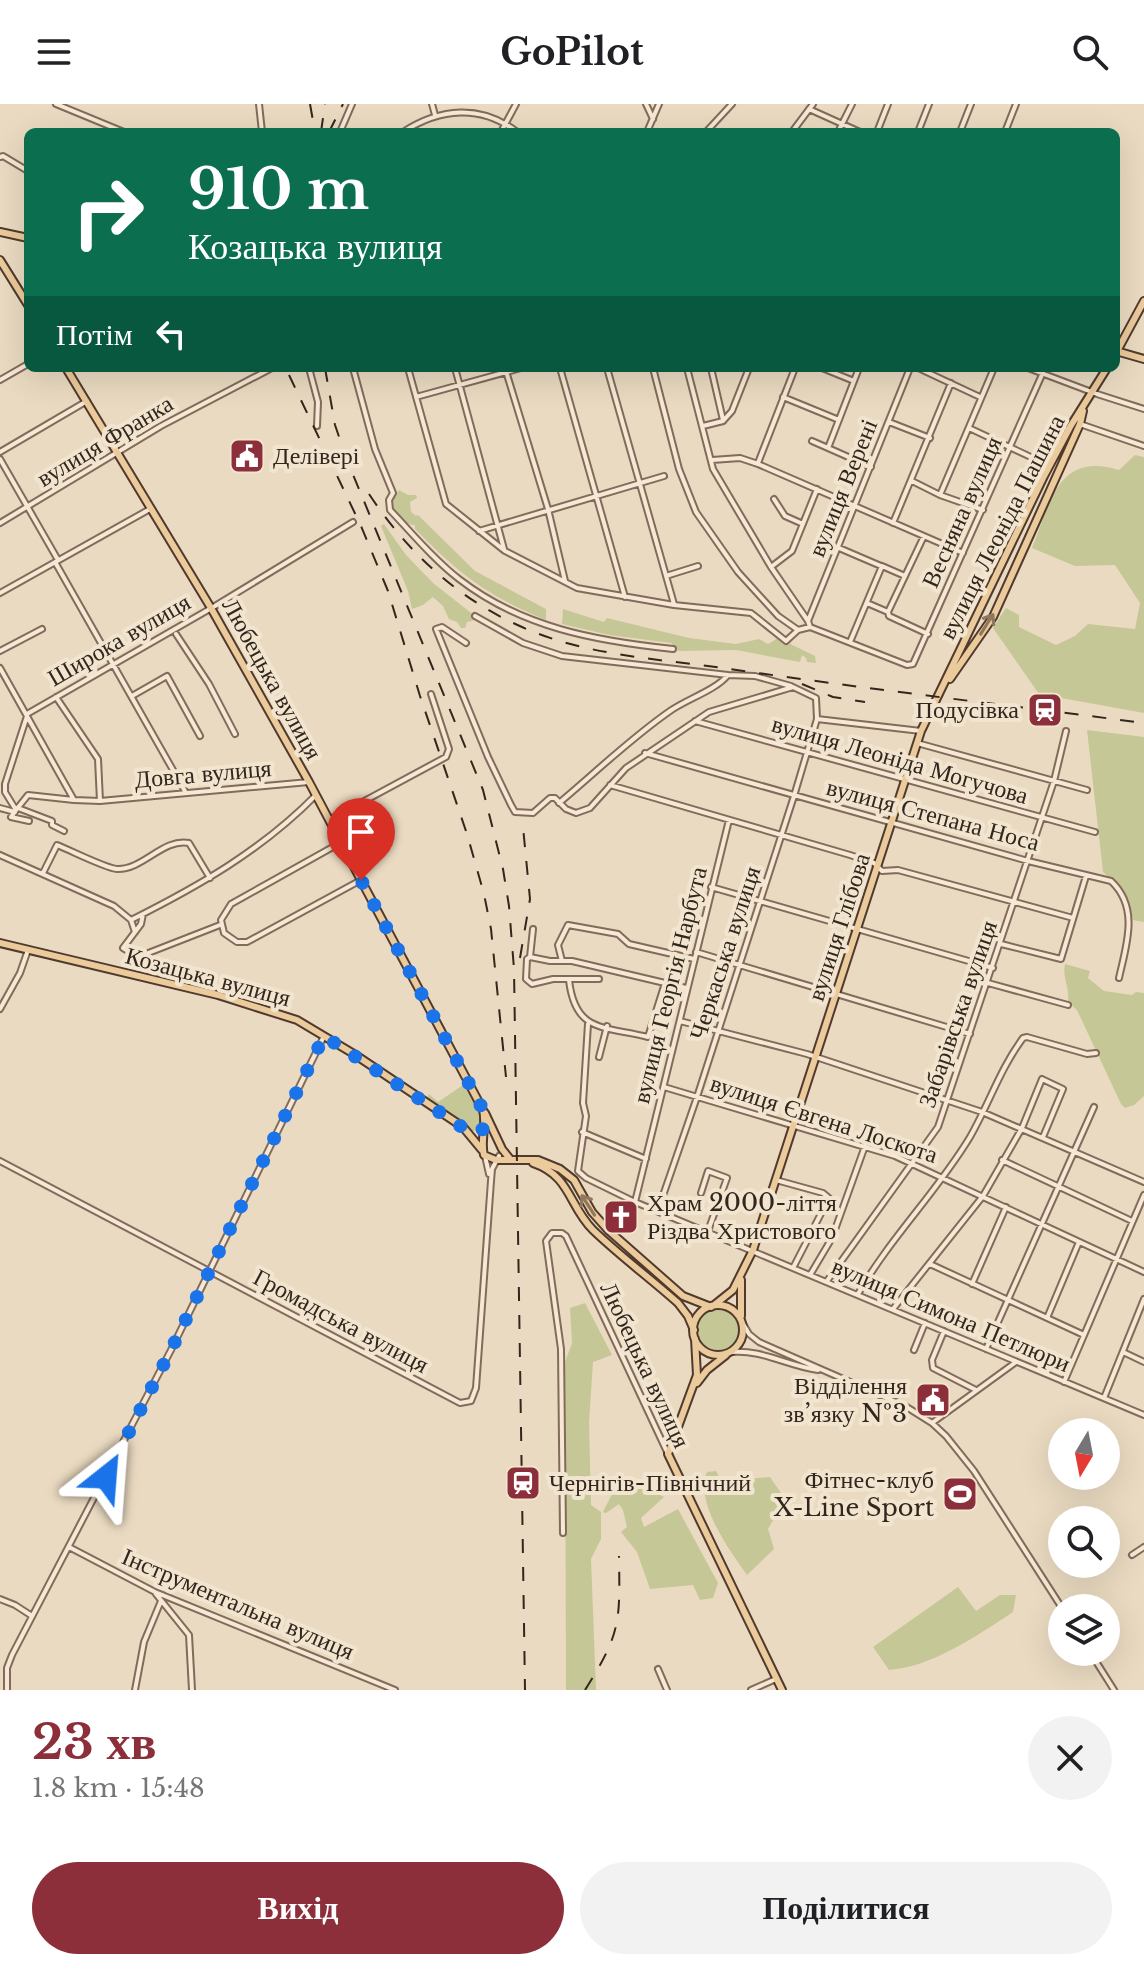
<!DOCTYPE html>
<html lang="uk">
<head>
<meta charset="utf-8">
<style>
	:root { --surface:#fff; --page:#f2f2f2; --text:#202124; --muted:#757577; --accent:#8c2f3a }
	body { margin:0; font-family:"Libre Baskerville",serif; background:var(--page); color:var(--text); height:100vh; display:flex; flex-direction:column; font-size:30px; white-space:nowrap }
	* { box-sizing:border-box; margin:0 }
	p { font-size:26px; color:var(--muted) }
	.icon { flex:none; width:44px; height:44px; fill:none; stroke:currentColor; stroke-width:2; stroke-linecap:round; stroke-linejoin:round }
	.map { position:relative; height:1586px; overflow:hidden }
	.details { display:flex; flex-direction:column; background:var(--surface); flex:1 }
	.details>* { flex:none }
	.hud { position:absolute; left:24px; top:24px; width:1096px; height:244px; border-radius:12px; box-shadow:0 8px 32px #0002; background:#0b6e4f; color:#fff; overflow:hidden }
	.needle { width:52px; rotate:190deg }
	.tools { position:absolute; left:1048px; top:1314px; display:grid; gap:16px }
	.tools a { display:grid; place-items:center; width:72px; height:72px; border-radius:50%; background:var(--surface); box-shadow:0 8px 32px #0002; font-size:40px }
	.pin { position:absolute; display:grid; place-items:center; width:68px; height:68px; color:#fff; margin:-82px -34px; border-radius:50% 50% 50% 0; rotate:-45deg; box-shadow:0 0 8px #0007 }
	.pin .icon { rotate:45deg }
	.me { position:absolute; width:88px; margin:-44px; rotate:28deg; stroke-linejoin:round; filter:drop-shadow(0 0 6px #0008) }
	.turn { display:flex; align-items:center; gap:28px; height:168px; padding:0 32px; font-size:36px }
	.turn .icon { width:104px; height:104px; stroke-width:2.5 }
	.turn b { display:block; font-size:56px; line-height:68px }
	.then { display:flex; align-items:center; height:76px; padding:0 32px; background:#0003; gap:16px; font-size:30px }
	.round { display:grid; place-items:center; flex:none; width:84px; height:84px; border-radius:42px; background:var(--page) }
	.head { display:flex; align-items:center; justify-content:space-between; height:136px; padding:0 32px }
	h1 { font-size:48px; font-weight:700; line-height:60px; color:var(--accent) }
	.primary-button { display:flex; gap:16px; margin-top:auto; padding:16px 32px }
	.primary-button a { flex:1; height:92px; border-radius:48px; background:var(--accent); color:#fff; font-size:32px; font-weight:700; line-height:92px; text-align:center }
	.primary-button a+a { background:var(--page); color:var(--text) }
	header { display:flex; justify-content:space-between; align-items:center; height:104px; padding:0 32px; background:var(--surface); font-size:36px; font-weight:700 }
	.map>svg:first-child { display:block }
</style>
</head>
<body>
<header><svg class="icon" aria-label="menu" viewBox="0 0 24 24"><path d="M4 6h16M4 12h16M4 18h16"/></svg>GoPilot<svg class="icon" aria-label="search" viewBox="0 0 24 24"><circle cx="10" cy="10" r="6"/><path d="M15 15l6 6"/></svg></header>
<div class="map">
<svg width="1144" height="1586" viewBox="0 0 1144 1586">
	<rect width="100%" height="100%" fill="#eadac1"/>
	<path fill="#c6c796" d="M1135,351L1144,353V609L1039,590L993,524L1006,504L1019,511V523L1056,541L1075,532L1088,520L1135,525L1140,499L1115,461L1075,462L1032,444C1050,400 1057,347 1119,366Z
		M399,386L408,391H416L417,394L410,398L411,408L416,412L418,411L475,467L546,505V516C487,492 457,468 415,425V421C405,421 391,411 391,397Z
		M384,420L406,451L433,479L475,512V516L467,518L465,524H461L457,518L449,515L443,502L433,493L423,501L412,505L408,487L381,422Z
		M563,505L604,518L607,514L689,534L736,540L759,535L768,540L778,534L815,552L816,559L807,558L806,554L802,551L800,558L736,546L678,547L671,539L609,531L562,520Z
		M1087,626L1144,633V818L1133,816C1128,794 1120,783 1103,768Z
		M1065,860L1090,867L1088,874L1104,887L1132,891L1136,888L1144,889V992L1134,1001L1125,1004L1121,1000L1077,906L1068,898C1070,884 1062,874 1065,860Z
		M463,981L482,1009L483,1022L478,1027H473L426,996L429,990L438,998Z
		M585,1199L612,1251L593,1258L589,1318L591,1401L601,1408V1435L591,1455L596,1586H566L565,1258L572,1239L570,1204Z
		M697 1226a22 22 0 1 1 44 0a22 22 0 1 1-44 0Z
		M716,1367L721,1377L770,1373L785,1395L768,1425L774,1445L747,1471C730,1447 694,1398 707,1368Z
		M648,1376L653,1387L664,1393L641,1414L644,1423L678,1405L718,1479L713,1494L700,1496L693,1481L650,1485L637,1448L621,1428L627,1423L623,1406L619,1400L606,1409L603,1408L614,1386Z
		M958,1483L976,1507L1000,1491H1016L1013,1508C978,1531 932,1563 889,1566L873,1543Z"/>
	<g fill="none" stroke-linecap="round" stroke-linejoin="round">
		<defs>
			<path id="minor" d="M56,0L124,28
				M259,0L262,28
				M432,0L435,11
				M646,0L653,15
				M809,5L860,28
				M340,28L352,0
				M403,28C440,4 481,0 517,28
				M501,28L516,0
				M647,28L659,0
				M706,28L732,0
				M792,28L813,0
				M838,28L852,0
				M877,28L888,0
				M918,28L929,0
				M960,28L971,0
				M1005,28L1016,0
				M0,53L3,52L28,67
				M309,264L318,298L317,322
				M353,264L375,345L393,389L389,396L390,406C412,429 433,455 459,475C522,524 597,537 673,545
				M408,264L446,400L505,447L577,484L674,501L751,509L786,537L798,526L810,523L808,517L910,264
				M455,264L504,445
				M505,264L548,405L565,477
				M560,264L625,493
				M607,264L674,500
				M653,264L679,365L696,408L738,468L778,512L798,526
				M687,264L713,365L771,463L808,517
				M711,264L723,316
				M822,264L854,277
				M859,264L828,344L871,363
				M918,264L980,293
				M1028,264L1097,290L1144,305
				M0,276L28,260
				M416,293L521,264
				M783,293L839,316
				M723,317L732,307L749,264
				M889,318L930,334
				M1080,320L1144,342
				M703,322L723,317
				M969,324L1035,355L1042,363L1044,370
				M812,337L828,344
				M0,348L87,297
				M0,355L58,456
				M712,356L740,354L758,360L963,449
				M758,359L795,264
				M912,377L940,391L983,406
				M940,391L994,264
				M774,395L785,412L803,420
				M0,419L161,322L272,264
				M893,419L951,279
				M479,427L664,372
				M839,444L881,462
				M55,458L186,689
				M771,463L792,447L817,385
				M666,472L698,462
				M0,489L150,405
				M867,499L888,508L924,432
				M888,508L889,512L928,530
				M475,512L523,539L562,552L728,571
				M810,523L907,561L913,560L1045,264
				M176,530L209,580L235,630
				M850,538L882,462L905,472
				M466,539L442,523L436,525L488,653L511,701L515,708L533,709L550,694H555L566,705L576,709L590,704L626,664L709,608L793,583L816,594L817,615L794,692L697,993L658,1106
				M0,547L42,525
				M0,564L74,696L100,697L309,678
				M132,592L167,572L200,632
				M56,593L98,655L100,697
				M27,610L215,502L353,418
				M817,615L921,627
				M695,617L1095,728
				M917,639L1087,686
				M645,649L1028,757L1111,777C1140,804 1126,842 1119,874
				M5,680V688L16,706L28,691L74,696
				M5,680L27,612
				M610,681L850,751L874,759L882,767L898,766L1073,814
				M559,699C596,668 631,634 670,607C687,595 716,586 728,571L755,572L791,582
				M0,704L15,708
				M18,704L52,717V721L64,727
				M16,706L11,713L29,717
				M329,716L446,653L449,645L431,590
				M340,739L231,800L221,816L224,829L237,838H247L361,776
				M0,751L114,802L131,816L135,828
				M43,769L57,741C70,746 105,764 117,765C143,766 163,734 189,739L210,774
				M711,783L993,864
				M143,810L141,820L123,844L138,853L220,821
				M131,816C199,782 262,746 316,691
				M533,825L530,853L550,857H572L686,884
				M1001,840L1061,855L1086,772
				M696,848L970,930
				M530,853L527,855L526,875L532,880L553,875H599
				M562,857L558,841L568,821L618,830L629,840L694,855
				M569,876C575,929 604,922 648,933L665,879
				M988,879L1068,901
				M0,905L20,869L28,846
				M680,917L807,950L982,1008L1144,1078
				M588,920L583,999L586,1012L578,1067L586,1074L635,1098L1144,1311
				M599,953L607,922
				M664,983L895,1052L1144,1168
				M582,1028L646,1055
				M485,1052L489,1070
				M1002,1056L1132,1117
				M0,1057L460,1299L471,1297L476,1284L491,1077L492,1065L499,1052
				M776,1076L823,1089L829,1094L793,1164
				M701,1089L708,1067L727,1074L708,1127
				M635,1098L729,716
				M930,1160L1084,1231
				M810,1171L832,1134L865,1042
				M827,1177L938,1023L1054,677L1066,627
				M972,1180L1006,1103
				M858,1190C890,1134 937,1088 970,1033C989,1000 1000,965 1023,934L1027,933L1087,950L1096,949
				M893,1205L983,1092L1022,1024L1042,975L1063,985L1043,1033
				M1047,1214L1079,1138
				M742,1218L749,1230L759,1238L905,1302L932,1319L946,1332L974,1367L1062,1504
				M944,1227L932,1256L933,1264L976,1286
				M986,1245L1094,1003
				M914,1246L925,1219
				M731,1248C762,1245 787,1262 818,1266
				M1123,1248L1144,1258
				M1064,1278L1144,1091
				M1104,1294L1144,1195
				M932,1319L1016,1258
				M563,1429L561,1245L546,1137L552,1129H562L566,1132L668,1350
				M69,1443L155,1488L395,1586
				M1132,1451L1144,1443
				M156,1490L189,1531L192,1586
				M0,1495L15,1501L32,1512
				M1090,1548L1114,1586
				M658,1565L667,1586
				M7,1586V1564L12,1551L171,1246L324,932
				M135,1586L144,1538L161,1497
				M751,1586L776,1575"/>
			<path id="major" d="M0,128L28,134
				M0,156L28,201
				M1116,247L1144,255
				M1116,249L1144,197
				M66,264L211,504L309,678L483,1006C487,1021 480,1037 484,1051L496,1056H538L560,1065L574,1076L592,1108L608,1126L683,1192L711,1203
				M950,575L993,513L1080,320L1083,307
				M0,839L218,891L297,916L354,950L463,1023L482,1046
				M485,1009L502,1045L510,1055
				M533,1059C571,1072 568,1101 593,1126C620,1152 650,1174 678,1199L688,1212L694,1226
				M693 1226a25 25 0 1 1 50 0a25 25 0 1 1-50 0Z
				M713,1202L733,1186L753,1146L921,627L1044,372L1070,323L1107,264
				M741,1212V1176
				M695,1235L697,1271L668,1350L782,1586
				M697,1279L707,1266L726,1251"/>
		</defs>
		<use href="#minor" stroke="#826b5a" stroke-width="8"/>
		<use href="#major" stroke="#503a2e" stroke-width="10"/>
		<use href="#minor" stroke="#f6e8d4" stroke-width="4"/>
		<use href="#major" stroke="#ebca9b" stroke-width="6"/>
		<path stroke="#33261d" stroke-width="2" stroke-dasharray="14 14" stroke-linecap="butt" d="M310,0L315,28
			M321,28L325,0
			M329,28L343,0
			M325,264L335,321L347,356L483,686L503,765L509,802L514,865L525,1586
			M289,271L361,422L388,487L420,592L467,730L484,790L491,825L506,973
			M369,390C408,449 458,495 522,523C586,552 661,555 730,565C867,585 1006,601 1144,619
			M802,580L833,593L865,598
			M520,854L530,795L523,723
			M585,1586C621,1529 620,1518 619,1452"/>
	</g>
	<defs><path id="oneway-shaft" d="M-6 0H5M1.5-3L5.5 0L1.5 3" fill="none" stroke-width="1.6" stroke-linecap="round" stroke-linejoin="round" transform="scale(2)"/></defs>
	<g stroke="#8f785c">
		<use href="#oneway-shaft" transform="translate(987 520) rotate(-58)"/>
		<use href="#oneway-shaft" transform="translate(588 1101) rotate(-123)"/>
	</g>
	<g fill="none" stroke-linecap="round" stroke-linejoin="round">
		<path stroke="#1a73e8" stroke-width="14" stroke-dasharray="0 25.2" d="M106,1373L171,1246L324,932L465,1025L478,1029L484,1024L483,1006L361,776"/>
	</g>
	<defs>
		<symbol id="civic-square" viewBox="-11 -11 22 22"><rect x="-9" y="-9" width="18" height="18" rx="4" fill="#8c2f3a" stroke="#f2e5d0"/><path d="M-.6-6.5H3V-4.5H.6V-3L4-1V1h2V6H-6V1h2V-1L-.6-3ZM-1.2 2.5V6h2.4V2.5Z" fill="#fff"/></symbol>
		<symbol id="station-square" viewBox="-11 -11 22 22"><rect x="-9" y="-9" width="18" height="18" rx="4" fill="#8c2f3a" stroke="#f2e5d0"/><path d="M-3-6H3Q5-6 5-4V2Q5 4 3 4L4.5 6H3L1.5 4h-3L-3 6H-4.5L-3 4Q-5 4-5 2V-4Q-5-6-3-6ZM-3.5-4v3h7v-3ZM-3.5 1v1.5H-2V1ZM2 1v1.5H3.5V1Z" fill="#fff"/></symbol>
		<symbol id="church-square" viewBox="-11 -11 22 22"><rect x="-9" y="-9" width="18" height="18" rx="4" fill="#8c2f3a" stroke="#f2e5d0"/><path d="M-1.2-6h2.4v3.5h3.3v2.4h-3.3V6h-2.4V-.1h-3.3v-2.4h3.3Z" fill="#fff"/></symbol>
		<symbol id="stadium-square" viewBox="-11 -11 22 22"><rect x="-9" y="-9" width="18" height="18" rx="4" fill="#8c2f3a" stroke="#f2e5d0"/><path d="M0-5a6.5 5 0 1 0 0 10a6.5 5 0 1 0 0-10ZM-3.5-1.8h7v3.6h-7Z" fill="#fff"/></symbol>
	</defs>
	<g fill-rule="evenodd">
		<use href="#civic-square" x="227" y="332" width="40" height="40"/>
		<use href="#station-square" x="1025" y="586" width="40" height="40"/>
		<use href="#church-square" x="601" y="1093" width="40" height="40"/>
		<use href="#civic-square" x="913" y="1276" width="40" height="40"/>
		<use href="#station-square" x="503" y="1359" width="40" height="40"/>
		<use href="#stadium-square" x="940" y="1370" width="40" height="40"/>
	</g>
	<g text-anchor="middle" stroke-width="8" stroke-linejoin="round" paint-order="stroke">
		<g font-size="24" fill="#33261d" stroke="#f2e5d0">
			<text transform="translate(105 337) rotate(-31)" y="8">вулиця Франка</text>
			<text transform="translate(843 384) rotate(-68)" y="8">вулиця Верені</text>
			<text transform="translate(962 408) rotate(-66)" y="8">Весняна вулиця</text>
			<text transform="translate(1002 423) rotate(-63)" y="8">вулиця Леоніда Пашина</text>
			<text transform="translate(119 536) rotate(-30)" y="8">Широка вулиця</text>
			<text transform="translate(272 575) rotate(61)" y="8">Любецька вулиця</text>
			<text transform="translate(900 656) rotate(16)" y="8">вулиця Леоніда Могучова</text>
			<text transform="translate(203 670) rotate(-5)" y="8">Довга вулиця</text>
			<text transform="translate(933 711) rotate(15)" y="8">вулиця Степана Носа</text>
			<text transform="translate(839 823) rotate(-72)" y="8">вулиця Глібова</text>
			<text transform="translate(725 849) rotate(-72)" y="8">Черкаська вулиця</text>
			<text transform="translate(208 873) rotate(15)" y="8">Козацька вулиця</text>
			<text transform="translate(670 881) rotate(-76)" y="8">вулиця Георгія Нарбута</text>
			<text transform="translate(958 910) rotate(-71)" y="8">Забарівська вулиця</text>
			<text transform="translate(824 1015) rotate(18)" y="8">вулиця Євгена Лоскота</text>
			<text transform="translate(951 1211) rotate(23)" y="8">вулиця Симона Петлюри</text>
			<text transform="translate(341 1217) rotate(28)" y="8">Громадська вулиця</text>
			<text transform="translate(645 1261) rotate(65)" y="8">Любецька вулиця</text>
			<text transform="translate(238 1500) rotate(23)" y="8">Інструментальна вулиця</text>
		</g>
		<g font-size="24" fill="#33261d" stroke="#f2e5d0" text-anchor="start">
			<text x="273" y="360">Делівері</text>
			<text x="1019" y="614" text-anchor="end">Подусівка</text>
			<text x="647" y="1107">Храм 2000-ліття<tspan x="647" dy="28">Різдва Христового</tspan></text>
			<text x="907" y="1290" text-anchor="end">Відділення<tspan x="907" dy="28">зв’язку №3</tspan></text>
			<text x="934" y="1384" text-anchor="end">Фітнес-клуб<tspan x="934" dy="28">X-Line Sport</tspan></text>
			<text x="549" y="1387">Чернігів-Північний</text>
		</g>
	</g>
</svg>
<div class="tools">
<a><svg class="needle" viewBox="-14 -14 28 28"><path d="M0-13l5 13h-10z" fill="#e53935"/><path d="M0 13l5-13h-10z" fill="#757577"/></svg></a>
<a><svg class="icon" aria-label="search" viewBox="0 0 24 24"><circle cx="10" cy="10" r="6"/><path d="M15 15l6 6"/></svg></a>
<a><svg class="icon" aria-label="layers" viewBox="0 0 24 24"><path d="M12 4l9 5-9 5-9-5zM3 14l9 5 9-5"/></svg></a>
</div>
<div class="pin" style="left:361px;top:776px;background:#d93025"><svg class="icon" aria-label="arrive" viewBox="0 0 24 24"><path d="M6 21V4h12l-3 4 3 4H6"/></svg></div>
<svg class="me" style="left:106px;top:1373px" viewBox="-20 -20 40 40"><path d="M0-17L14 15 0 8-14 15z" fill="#1a73e8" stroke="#fff" stroke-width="4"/></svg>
<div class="hud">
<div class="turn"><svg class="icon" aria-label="right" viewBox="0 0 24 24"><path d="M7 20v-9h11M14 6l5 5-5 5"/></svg><div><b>910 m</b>Козацька вулиця</div></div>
<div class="then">Потім<svg class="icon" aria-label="left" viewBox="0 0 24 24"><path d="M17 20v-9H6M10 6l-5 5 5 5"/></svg></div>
</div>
</div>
<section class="details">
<div class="head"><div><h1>23 хв</h1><p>1.8 km · 15:48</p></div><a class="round"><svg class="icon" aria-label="close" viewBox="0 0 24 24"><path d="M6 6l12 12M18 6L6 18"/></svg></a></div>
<div class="primary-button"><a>Вихід</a><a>Поділитися</a></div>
</section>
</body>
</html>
